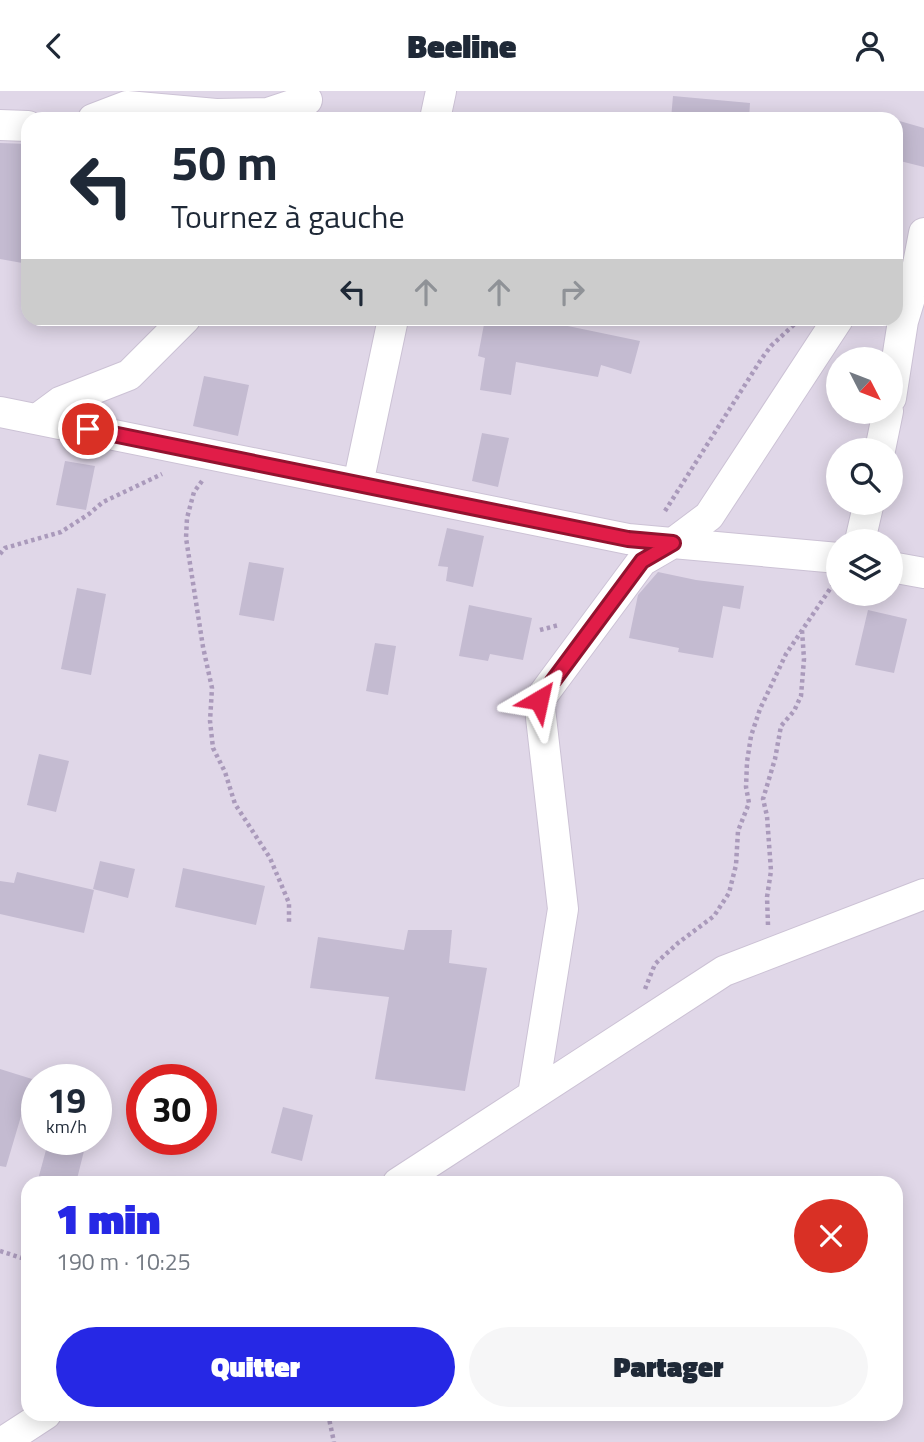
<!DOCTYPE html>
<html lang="fr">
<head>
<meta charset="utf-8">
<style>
	:root { --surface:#fff; --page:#f6f6f7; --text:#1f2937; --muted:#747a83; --accent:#2628e5 }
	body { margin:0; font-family:"Titillium Web",sans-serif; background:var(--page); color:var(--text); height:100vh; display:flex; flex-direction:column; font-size:26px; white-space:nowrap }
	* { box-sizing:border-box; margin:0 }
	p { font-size:23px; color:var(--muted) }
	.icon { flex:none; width:38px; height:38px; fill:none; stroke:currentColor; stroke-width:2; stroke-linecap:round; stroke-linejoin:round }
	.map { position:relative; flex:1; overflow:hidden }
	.side { position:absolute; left:21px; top:1085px; width:882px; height:245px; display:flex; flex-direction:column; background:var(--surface); border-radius:21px; box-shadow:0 4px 18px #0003 }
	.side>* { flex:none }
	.hud { position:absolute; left:21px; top:21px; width:882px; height:214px; border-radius:21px; box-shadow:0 4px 18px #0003; background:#fff; color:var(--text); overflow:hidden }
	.needle { width:46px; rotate:132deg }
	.tools { position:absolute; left:826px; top:256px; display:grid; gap:14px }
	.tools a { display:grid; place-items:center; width:77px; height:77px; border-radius:50%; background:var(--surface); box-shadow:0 4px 18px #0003; font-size:35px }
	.speed { position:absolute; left:21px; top:973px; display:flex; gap:14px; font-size:35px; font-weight:700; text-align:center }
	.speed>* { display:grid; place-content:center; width:91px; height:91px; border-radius:50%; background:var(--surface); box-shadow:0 4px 18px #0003; line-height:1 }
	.speed small { font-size:18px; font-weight:400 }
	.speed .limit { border:10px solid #d22; background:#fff; color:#111 }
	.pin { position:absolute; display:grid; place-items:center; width:60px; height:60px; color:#fff; margin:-30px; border:4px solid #fff; border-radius:50%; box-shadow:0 2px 7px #0007 }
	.me { position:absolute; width:77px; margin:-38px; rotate:36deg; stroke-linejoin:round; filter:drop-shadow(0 0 5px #0008) }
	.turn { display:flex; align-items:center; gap:24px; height:147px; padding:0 35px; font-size:32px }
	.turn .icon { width:91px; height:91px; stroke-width:2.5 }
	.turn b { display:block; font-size:49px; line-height:60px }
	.lanes { display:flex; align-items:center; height:66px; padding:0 35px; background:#0003; justify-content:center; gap:35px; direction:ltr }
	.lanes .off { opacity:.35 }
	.round { display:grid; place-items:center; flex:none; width:74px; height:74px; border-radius:37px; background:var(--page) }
	.headline { display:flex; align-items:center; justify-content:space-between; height:119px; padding:0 35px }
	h1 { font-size:42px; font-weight:800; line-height:52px; color:var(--accent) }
	.cta { display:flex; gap:14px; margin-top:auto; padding:14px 35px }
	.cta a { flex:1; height:80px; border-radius:42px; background:var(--accent); color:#fff; font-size:28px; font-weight:800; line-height:80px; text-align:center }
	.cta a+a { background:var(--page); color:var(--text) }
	header { display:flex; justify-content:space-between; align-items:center; height:91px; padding:0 35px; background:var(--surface); font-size:32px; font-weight:800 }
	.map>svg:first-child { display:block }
</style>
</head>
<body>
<header><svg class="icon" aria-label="back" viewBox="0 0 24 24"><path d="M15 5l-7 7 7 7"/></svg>Beeline<svg class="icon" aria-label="person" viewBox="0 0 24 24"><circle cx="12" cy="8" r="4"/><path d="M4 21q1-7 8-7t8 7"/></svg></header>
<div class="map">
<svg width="924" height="1351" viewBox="0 0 924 1351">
	<rect width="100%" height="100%" fill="#ebe4f0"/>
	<path fill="#e0d7e8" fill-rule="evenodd" d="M0,0H924V1351H0ZM28,28H896V228H28ZM838,268H891V320H838ZM838,359H891V411H838ZM838,450H891V502H838ZM37,989H96V1048H37ZM142,989H201V1048H142ZM28,1092H896V1323H28Z"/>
	<path fill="#c4bbd1" d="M673,5L750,12L749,28H671Z
		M896,29L924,37V76L896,69Z
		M0,52L28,53V173L0,168Z
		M485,228H565L563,234L640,250L631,283L601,274L598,286L516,271L511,304L480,299L485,267L478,265Z
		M204,285L249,294L238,345L193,335Z
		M482,342L509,347L498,396L472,390Z
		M65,370L95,375L86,419L56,414Z
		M447,437L484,445L473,496L446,490L448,476L438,475Z
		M249,471L284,477L274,530L239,524Z
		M658,481L696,489L744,495L740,518L723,515L713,567L678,561L679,557L629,547L638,504Z
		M77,497L106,503L91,584L61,578Z
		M469,514L532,527L523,569L490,563L488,570L459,565Z
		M868,519L907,528L894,582L855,574Z
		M375,552L396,555L388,604L366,600Z
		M39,663L69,670L56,721L27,714Z
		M100,770L135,778L128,807L93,798Z
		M183,777L265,795L256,834L175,816Z
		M17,781L94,799L84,842L0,823V790L14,792Z
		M408,839H452L449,872L487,877L465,1000L375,988L389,906L310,897L318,846L404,859Z
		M0,978L32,988L6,1076L0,1075Z
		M283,1016L313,1024L302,1070L271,1062Z
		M49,1048H87L76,1092H37Z"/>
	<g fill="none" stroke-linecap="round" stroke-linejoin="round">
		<defs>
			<path id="minor" d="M93,28L127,15L216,23L268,22L307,9
				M435,28L441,0
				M0,34L28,35
				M896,201L914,194L924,142
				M891,307L903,230L914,194
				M0,321L628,448L838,467
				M37,328L60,311L129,284L185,228
				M880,359L888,320
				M358,393L393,228
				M860,450L869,411
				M891,476L924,482
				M533,1004L563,818L539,609L642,470L673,452L709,425L838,228
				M398,1092L724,880L924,803
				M3,1351L46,1323"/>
		</defs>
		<use href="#minor" stroke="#ccc2d5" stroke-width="32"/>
		<path stroke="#aa9abb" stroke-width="4.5" stroke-dasharray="3.5 3.5" stroke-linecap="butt" d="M202,390L194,401L187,427L186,447L203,556L212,597L210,630L213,657L225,681L235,713L270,767L289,812V833
			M665,420L762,267L771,255L800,228
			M0,463L5,457L61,441L89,423L103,411L162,383
			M540,539L559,534
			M768,834L767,806L771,780L767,725L763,708L775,668L781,635L794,620L801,605L804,568L802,539
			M645,898L655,873L678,852L714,825L729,802L736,774L738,740L749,712L746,696L747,671L751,645L760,618L786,563L832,495
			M0,1160L28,1169
			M328,1323L334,1351"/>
		<use href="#minor" stroke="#fff" stroke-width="30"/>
	</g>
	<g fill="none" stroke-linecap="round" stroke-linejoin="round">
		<defs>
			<path id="route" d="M88,338L628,448L673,452L642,470L539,609"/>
		</defs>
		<use href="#route" stroke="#92132f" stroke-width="18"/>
		<use href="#route" stroke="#e11d48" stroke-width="12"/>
	</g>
</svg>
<div class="tools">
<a><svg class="needle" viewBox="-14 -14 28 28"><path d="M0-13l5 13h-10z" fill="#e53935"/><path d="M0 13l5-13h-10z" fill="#747a83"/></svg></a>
<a><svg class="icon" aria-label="search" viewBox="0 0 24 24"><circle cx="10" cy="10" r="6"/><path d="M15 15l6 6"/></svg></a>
<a><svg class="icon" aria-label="layers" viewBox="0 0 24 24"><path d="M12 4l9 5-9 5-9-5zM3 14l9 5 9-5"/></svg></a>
</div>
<div class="speed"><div>19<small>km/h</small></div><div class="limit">30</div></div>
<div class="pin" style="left:88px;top:338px;background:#d93025"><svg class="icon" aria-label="arrive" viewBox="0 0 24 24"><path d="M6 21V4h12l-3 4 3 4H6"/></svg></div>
<svg class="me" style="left:539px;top:609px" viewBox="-20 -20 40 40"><path d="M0-17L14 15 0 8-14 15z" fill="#e11d48" stroke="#fff" stroke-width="4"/></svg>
<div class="hud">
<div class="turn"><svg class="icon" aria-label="left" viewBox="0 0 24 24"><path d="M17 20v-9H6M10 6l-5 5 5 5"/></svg><div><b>50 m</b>Tournez à gauche</div></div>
<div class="lanes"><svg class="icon" aria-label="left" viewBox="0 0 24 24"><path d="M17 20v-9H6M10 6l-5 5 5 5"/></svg><svg class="icon off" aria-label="ahead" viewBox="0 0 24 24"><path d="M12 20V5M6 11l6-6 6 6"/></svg><svg class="icon off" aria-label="ahead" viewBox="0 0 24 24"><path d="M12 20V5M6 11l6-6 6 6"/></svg><svg class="icon off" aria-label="right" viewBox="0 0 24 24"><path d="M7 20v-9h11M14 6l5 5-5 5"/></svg></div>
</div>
<section class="side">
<div class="headline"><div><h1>1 min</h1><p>190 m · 10:25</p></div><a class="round" style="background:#d93025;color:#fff"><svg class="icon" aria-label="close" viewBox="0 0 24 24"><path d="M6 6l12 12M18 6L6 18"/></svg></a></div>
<div class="cta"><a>Quitter</a><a>Partager</a></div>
</section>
</div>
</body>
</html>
